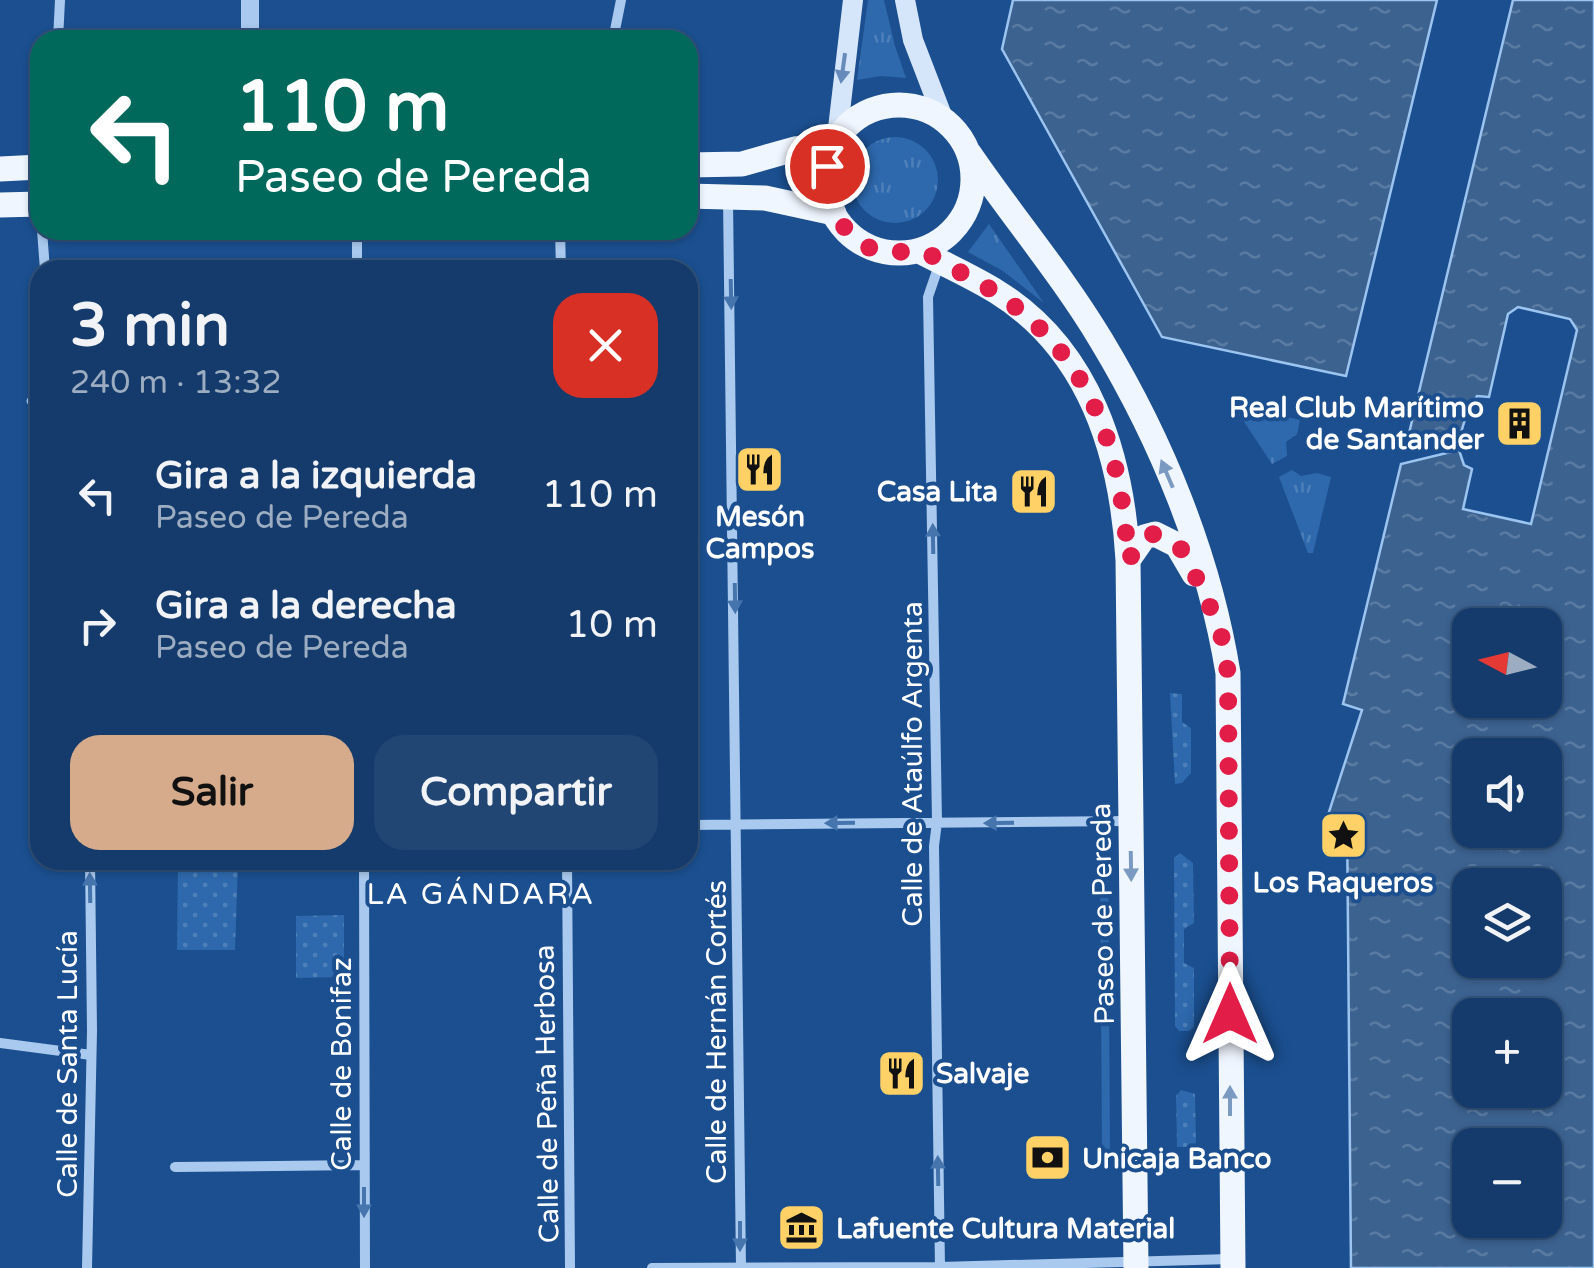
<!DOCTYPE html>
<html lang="es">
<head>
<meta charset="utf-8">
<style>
	:root { --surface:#143b6b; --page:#214673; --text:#f1f3f6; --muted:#9dadc1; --line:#33557e; --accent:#d6ab8b }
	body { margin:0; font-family:"Varela Round",sans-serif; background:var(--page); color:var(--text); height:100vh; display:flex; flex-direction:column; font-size:38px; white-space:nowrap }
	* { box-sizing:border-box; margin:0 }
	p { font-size:32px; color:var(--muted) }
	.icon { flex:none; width:55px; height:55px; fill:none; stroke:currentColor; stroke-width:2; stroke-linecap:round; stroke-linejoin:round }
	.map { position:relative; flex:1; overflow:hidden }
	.drawer { position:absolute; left:30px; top:260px; width:668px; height:610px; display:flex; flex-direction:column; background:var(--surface); border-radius:30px; box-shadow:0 2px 8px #0004,0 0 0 2px var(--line) }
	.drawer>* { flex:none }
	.top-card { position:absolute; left:30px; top:30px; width:668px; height:210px; border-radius:30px; box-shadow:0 2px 8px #0004,0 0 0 2px var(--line); background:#00695c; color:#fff; overflow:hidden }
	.needle { width:65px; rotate:277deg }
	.controls { position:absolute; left:1452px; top:608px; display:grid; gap:20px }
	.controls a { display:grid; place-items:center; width:110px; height:110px; border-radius:20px; background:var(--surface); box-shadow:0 2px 8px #0004,0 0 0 2px var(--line); font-size:50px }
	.pin { position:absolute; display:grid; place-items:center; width:85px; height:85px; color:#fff; margin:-42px; border:5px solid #fff; border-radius:50%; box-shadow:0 2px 10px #0007 }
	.me { position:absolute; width:110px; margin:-55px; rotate:0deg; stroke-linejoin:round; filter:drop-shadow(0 0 8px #0008) }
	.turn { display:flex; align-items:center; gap:35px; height:210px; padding:0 40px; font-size:45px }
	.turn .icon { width:130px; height:130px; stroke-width:2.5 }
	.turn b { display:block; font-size:70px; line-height:85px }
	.round { display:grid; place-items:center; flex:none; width:105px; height:105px; border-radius:30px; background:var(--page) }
	.head { display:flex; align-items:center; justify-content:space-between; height:170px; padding:0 40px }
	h1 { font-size:60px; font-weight:700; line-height:75px }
	.action { display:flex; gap:20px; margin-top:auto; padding:20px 40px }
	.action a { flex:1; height:115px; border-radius:30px; background:var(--accent); color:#111; font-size:40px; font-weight:700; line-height:115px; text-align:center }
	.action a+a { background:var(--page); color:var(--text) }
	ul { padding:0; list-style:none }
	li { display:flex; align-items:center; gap:30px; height:130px; padding:0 40px }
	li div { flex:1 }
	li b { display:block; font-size:38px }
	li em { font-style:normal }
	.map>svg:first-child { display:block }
</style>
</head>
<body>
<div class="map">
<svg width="1594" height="1268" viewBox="0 0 1594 1268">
	<defs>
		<pattern id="grass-tufts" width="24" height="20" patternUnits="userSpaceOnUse" patternTransform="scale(2.5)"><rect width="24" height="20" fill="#2e69ad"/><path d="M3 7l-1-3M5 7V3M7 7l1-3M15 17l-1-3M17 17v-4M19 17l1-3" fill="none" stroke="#4d80b9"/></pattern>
		<pattern id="park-dots" width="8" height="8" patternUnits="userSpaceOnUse" patternTransform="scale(2.5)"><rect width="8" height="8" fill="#2e69ad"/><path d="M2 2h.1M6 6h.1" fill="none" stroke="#4d80b9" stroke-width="1.8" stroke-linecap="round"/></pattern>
		<pattern id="water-ripples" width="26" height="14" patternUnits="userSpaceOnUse" patternTransform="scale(2.5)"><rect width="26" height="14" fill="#3c6290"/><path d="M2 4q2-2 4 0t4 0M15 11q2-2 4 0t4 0" fill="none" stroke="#597aa1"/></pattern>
	</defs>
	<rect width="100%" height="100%" fill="#1b4f8f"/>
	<path fill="url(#grass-tufts)" d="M868,0H884L895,46L906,78L881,76L857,80Z
		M852 180a43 43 0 1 1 86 0a43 43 0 1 1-86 0Z
		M989,224L1044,303L1003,271L968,252Z
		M1237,405L1300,420L1297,434L1286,442L1287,456L1272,464L1235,408Z
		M1292,470L1301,476L1317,473L1331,477L1313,553H1308L1279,477Z
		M1100,855H1108L1110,1149H1102Z"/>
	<path fill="url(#park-dots)" d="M1170,693L1182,694V722L1191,728V773L1182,783L1175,784Z
		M1180,853L1193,863L1194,923L1184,929V963L1194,968V1027L1189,1031H1179L1175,1026L1174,858Z
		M178,860L238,861L235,950H177Z
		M344,915V977L296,978V916Z
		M1181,1090L1195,1094L1196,1147H1177L1176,1096Z"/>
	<path fill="url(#water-ripples)" stroke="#9cc4f0" stroke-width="2.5" fill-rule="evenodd" d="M1013,0H1437L1346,376L1162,337L1002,49Z
		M1513,0H1594V1268H1351L1347,816L1328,815L1362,710L1343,704L1401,464L1459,450L1464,465L1472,469L1463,509L1531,524L1577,330L1570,319L1518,307L1508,314L1489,397L1477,396L1466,416L1460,436L1405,450ZM1470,625H1545V700H1470ZM1470,755H1545V830H1470ZM1470,885H1545V960H1470ZM1470,1015H1545V1090H1470ZM1470,1145H1545V1220H1470Z"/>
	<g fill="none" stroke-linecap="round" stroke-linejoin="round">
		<path stroke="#a9c9ee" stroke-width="9" d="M31,401L40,400"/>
		<path stroke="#a9c9ee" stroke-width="10" d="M58,40L60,0
			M613,40L621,0
			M728,199L741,1268
			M42,230L45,270
			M357,230V270
			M560,230L561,270
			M688,825L1130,821
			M364,860L365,1268
			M567,860L570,1268
			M0,1043L91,1055
			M175,1167L364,1165
			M87,1268L92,1031L90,860
			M652,1268L940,1267L1231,1259
			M940,1268L934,846L937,822L928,297L940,262"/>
		<path stroke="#a9c9ee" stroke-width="18" d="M250,0V40"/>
		<path stroke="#d6e6fa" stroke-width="20" d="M905,0L913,40L943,118
			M837,137L853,0"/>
		<path stroke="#f0f6ff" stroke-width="25" d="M825 179a74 74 0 1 1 148 0a74 74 0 1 1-148 0Z
			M969,153C1012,216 1062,275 1101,340C1162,441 1209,556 1228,673L1233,1268
			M688,165L742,164L795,149L834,145
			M0,169L40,167
			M688,196L765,198L834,213
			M0,205L40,204
			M921,252C946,265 973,277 997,292C1090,350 1122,456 1128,560L1136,1268
			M1128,560L1144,537L1155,534L1177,545L1194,574"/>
	</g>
	<defs><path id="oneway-solid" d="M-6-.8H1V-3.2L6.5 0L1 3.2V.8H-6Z" transform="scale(2.5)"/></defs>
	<use fill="#668bba" href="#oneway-solid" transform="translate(843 68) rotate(98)"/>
	<g fill="#4674ac">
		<use href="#oneway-solid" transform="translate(731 294) rotate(89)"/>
		<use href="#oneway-solid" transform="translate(933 539) rotate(-91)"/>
		<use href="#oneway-solid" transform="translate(735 598) rotate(89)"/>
		<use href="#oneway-solid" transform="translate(840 823) rotate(179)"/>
		<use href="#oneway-solid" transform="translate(999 823) rotate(179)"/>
		<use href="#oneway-solid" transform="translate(90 888) rotate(-91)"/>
		<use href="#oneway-solid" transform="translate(938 1171) rotate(-91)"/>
		<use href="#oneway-solid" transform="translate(364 1202) rotate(90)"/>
		<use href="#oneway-solid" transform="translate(740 1236) rotate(90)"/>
	</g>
	<g fill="#7b9ac1">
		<use href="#oneway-solid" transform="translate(1167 474) rotate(-113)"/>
		<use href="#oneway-solid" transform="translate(1131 866) rotate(89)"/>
		<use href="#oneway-solid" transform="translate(1230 1101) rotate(-90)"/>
	</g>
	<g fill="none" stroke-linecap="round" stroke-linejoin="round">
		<path stroke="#e11d48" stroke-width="18" stroke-dasharray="0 32.4" d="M827,166C826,199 835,225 863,244C886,259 903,248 922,252C937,256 955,270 969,277C1083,338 1121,436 1128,560L1149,534C1163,534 1174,542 1184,552L1220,628L1228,673L1230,1014"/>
	</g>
	<defs>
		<symbol id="building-square" viewBox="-11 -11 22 22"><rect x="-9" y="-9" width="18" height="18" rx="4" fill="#ffd166" stroke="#1b4f8f"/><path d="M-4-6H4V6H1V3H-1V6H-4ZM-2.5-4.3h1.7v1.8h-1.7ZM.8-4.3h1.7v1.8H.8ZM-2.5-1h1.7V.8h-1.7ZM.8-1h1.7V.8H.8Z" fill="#111"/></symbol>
		<symbol id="restaurant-square" viewBox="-11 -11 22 22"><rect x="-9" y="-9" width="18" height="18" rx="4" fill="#ffd166" stroke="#1b4f8f"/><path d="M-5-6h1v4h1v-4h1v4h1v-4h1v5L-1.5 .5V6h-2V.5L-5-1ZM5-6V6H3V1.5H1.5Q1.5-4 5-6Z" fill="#111"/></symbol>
		<symbol id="sight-square" viewBox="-11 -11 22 22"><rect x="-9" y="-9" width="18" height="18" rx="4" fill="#ffd166" stroke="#1b4f8f"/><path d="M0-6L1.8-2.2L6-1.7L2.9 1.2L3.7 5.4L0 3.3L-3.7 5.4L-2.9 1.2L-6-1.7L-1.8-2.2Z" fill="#111"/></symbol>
		<symbol id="bank-square" viewBox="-11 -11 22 22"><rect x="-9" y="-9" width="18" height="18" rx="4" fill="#ffd166" stroke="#1b4f8f"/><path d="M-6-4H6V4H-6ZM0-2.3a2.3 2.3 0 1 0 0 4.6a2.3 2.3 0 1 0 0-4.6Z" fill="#111"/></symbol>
		<symbol id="museum-square" viewBox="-11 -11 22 22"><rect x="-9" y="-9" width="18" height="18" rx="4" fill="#ffd166" stroke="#1b4f8f"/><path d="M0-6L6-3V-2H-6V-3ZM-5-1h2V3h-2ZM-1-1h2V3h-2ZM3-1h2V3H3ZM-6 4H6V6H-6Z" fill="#111"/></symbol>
	</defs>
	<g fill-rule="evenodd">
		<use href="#building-square" x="1492" y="396" width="55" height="55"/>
		<use href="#restaurant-square" x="732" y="442" width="55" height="55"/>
		<use href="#restaurant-square" x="1006" y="464" width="55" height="55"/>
		<use href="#sight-square" x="1316" y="808" width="55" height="55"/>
		<use href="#restaurant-square" x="874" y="1046" width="55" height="55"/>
		<use href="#bank-square" x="1020" y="1130" width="55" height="55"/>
		<use href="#museum-square" x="774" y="1200" width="55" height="55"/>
	</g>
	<g text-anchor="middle" stroke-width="8" stroke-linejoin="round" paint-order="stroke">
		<g font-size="28" font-weight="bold" fill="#fff" stroke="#1b4f8f" text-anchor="start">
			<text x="1484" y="417" text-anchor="end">Real Club Marítimo<tspan x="1484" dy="32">de Santander</tspan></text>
			<text x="998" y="501" text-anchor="end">Casa Lita</text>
			<text x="760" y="526" text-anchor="middle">Mesón<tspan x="760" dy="32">Campos</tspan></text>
			<text x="1343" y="892" text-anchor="middle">Los Raqueros</text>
			<text x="936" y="1083">Salvaje</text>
			<text x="1082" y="1168">Unicaja Banco</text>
			<text x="836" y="1238">Lafuente Cultura Material</text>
		</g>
		<g font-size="28" fill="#fff" stroke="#1b4f8f">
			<text transform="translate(912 764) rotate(-90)" y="10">Calle de Ataúlfo Argenta</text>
			<text transform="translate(1102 914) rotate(-91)" y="10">Paseo de Pereda</text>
			<text transform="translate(716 1032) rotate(-90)" y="10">Calle de Hernán Cortés</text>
			<text transform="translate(67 1064) rotate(-90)" y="10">Calle de Santa Lucía</text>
			<text transform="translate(341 1064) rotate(-90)" y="10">Calle de Bonifaz</text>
			<text transform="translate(546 1094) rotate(-91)" y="10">Calle de Peña Herbosa</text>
		</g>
		<g font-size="30" letter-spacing="2.5" fill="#fff" stroke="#1b4f8f">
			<text x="481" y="904">LA GÁNDARA</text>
		</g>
	</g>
</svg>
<div class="controls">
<a><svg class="needle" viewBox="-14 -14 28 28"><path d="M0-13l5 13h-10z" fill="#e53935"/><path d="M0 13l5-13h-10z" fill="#9dadc1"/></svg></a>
<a><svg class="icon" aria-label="sound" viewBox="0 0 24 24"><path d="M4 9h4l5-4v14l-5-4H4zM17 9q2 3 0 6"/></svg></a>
<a><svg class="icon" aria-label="layers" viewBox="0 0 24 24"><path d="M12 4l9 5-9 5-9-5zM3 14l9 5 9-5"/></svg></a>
<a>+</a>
<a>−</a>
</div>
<div class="pin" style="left:827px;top:166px;background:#d93025"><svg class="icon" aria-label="arrive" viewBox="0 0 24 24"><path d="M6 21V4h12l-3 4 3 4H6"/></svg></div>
<svg class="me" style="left:1230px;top:1014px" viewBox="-20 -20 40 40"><path d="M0-17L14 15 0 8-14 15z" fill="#e11d48" stroke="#fff" stroke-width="4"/></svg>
<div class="top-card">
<div class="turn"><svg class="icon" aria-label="left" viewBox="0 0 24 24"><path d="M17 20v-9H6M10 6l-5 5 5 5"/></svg><div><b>110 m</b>Paseo de Pereda</div></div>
</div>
<section class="drawer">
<div class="head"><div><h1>3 min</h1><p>240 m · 13:32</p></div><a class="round" style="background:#d93025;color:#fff"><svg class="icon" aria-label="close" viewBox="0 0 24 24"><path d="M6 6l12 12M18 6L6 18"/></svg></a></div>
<ul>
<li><svg class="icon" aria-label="left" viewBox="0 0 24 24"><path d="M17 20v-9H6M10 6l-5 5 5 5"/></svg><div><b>Gira a la izquierda</b><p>Paseo de Pereda</p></div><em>110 m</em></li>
<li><svg class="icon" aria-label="right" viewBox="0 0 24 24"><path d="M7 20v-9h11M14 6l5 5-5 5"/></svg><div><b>Gira a la derecha</b><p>Paseo de Pereda</p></div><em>10 m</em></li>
</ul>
<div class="action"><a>Salir</a><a>Compartir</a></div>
</section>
</div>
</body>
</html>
